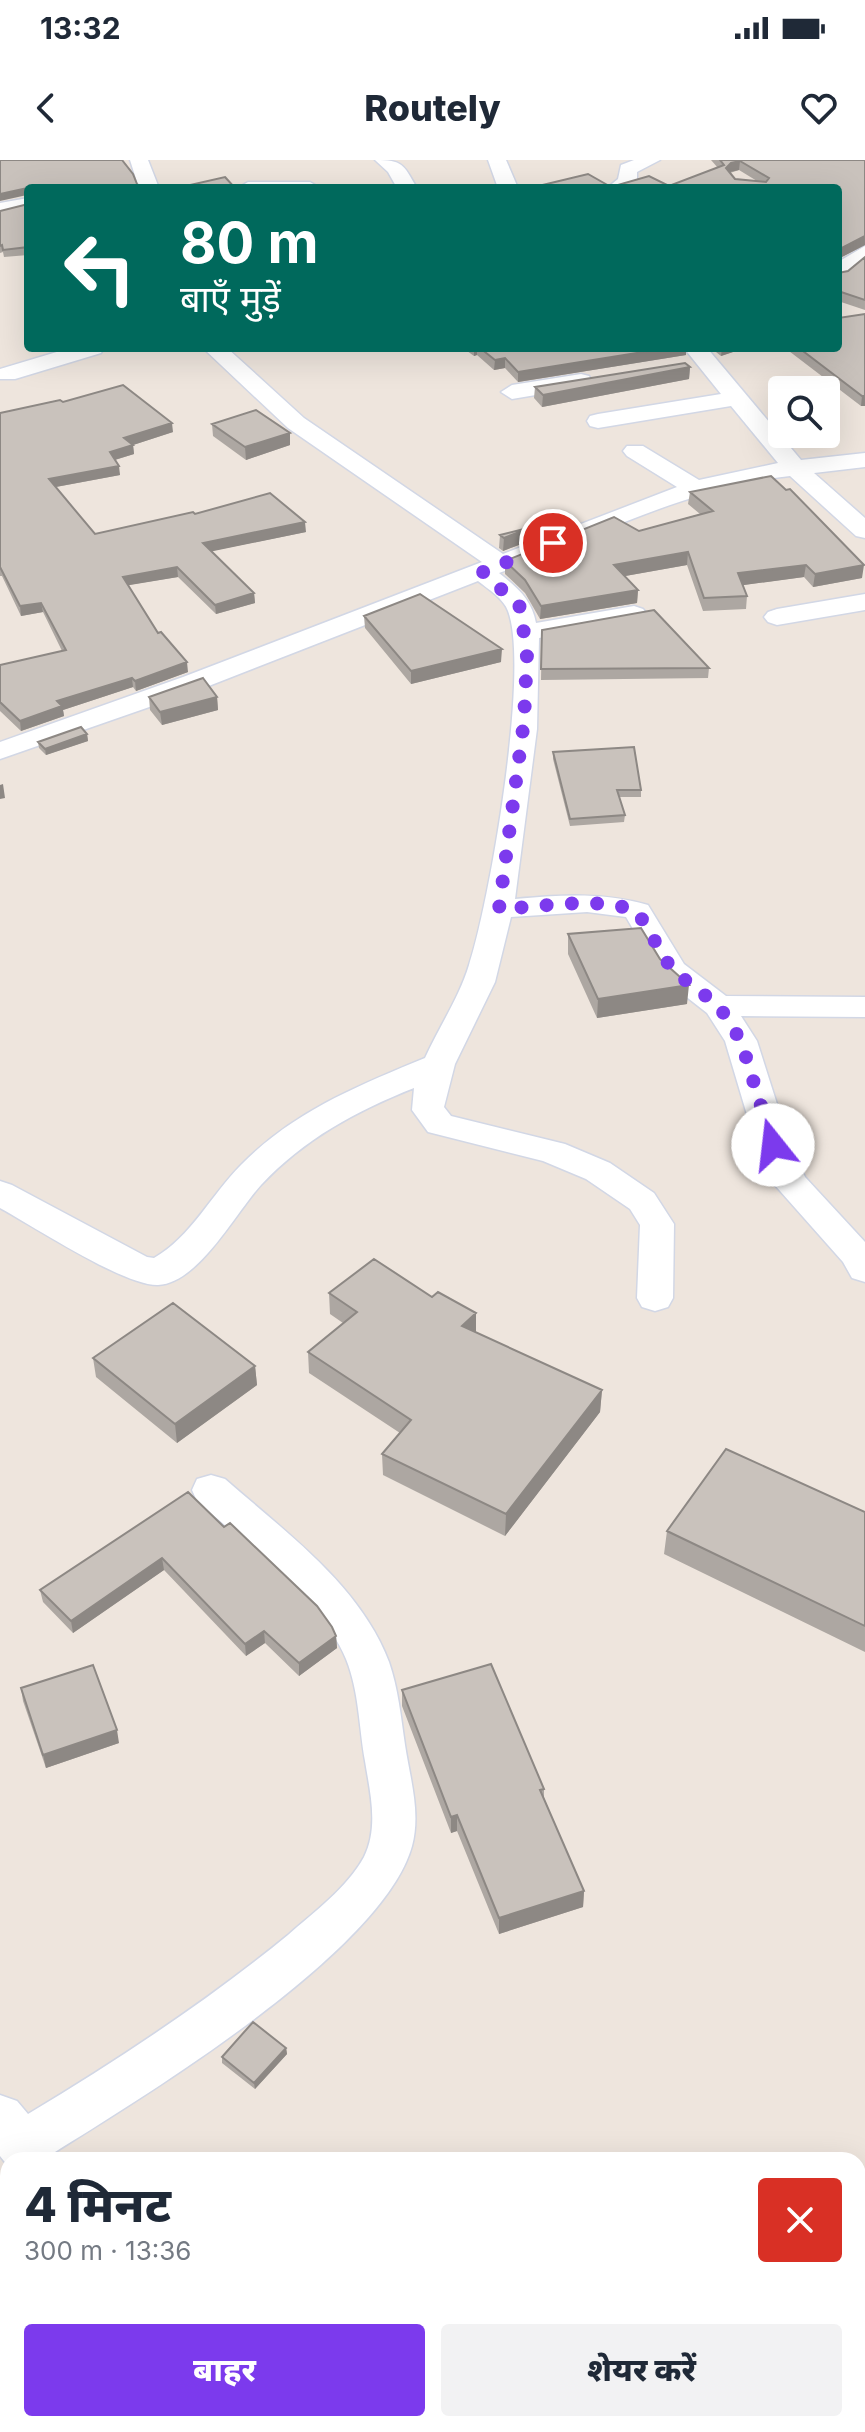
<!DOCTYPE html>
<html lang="hi">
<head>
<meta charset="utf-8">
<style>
	:root { --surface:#fff; --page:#f2f2f3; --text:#1f2937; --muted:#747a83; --accent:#7c3aed }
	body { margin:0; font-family:Inter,"Noto Sans Devanagari",sans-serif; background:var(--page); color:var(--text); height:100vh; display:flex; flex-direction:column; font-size:30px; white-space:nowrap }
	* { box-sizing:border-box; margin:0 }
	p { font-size:26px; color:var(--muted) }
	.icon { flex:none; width:44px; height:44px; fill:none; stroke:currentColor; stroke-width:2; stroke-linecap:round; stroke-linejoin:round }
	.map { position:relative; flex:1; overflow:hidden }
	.panel { position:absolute; left:0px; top:1992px; width:866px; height:280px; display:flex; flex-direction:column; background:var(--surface); border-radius:24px 24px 0 0; box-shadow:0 8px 32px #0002 }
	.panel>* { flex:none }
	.top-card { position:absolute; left:24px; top:24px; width:818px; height:168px; border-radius:8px; box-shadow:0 8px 32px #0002; background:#00695c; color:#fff; overflow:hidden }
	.controls { position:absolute; left:768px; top:216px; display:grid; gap:16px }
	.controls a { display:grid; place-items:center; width:72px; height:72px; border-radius:8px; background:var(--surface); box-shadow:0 8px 32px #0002; font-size:40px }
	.pin { position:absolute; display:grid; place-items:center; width:68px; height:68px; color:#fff; margin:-34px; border:4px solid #fff; border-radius:50%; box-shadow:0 2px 8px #0007 }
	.me { position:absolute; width:88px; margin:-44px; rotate:344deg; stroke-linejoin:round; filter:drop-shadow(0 0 6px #0008) }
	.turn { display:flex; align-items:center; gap:28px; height:168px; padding:0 24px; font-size:36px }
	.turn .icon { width:104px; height:104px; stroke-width:2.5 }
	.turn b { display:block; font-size:56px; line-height:68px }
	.round { display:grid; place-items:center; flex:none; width:84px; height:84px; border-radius:8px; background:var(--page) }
	.summary { display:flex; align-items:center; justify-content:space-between; height:136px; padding:0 24px }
	h1 { font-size:48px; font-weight:800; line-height:60px }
	.action { display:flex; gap:16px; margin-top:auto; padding:16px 24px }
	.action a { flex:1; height:92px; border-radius:8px; background:var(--accent); color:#fff; font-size:32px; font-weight:800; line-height:92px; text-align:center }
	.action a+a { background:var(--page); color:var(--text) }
	.status { display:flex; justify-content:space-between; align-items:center; height:56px; padding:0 40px; background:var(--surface); direction:ltr }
	.status svg { height:22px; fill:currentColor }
	header { display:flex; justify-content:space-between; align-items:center; height:104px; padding:0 24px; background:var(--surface); font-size:36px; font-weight:800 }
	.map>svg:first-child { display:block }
</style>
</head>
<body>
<div class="status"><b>13:32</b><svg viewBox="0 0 49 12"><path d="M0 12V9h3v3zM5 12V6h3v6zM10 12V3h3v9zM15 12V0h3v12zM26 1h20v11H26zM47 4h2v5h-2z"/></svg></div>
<header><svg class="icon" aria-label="back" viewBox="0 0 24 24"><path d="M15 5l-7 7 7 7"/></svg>Routely<svg class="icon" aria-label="heart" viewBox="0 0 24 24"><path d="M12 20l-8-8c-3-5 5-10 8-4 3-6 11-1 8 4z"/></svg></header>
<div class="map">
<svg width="865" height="2272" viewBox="0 0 865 2272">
	<rect width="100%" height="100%" fill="#eee5dd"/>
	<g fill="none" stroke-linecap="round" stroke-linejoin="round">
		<defs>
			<path id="minor" d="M130,0H148L159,28H139Z
				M375,0C403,0 403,4 417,28H397L388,12Z
				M488,0H506L518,28H498Z
				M634,0H660L637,12V21L630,28H607L618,19L621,5Z
				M248,22H310L320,28H238Z
				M28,38V50L0,55V43Z
				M865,86V101L845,118L838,120V102Z
				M70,188H104L101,193L15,219H0V209Z
				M203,188H227L304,258L503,394L677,327L627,296L623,291L627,286H643L699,320L778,303L731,246L598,268L590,266L587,261L590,256L598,254L721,234L684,188H707L801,300L865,293V307L814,313L865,358V378L856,376L790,316C691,327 592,377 499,413C517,427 532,440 536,463L634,446L643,449L647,454L643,459L634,462L539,478L537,569L515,739C561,735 603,732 648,745L684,804L726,836L865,837V857L741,856L757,881L790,985L805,1017L865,1082V1122L852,1118L843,1102L773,1023L756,985L725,881L707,853L661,817L626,757L587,752L511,757L495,822L455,904L444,947L451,956L565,984L610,1003L654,1033L674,1064L673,1138L668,1147L655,1151L642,1147L637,1138L640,1065L630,1049L586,1019L543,1001L428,972L412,950L414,928C356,951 304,979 261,1025C236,1052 199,1123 158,1125C124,1126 33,1066 0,1048V1021L12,1025L147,1097L154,1098C191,1077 211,1035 241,1005C293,952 357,926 425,898C439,867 459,838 469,805C490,741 530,509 508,451C504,439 488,429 478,421L201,529L0,599V582L183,517L482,402L288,268Z
				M581,214L589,216L592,221L589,226L512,239L501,232L512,225Z
				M865,434V450L777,465L768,462L764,457L768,452L777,449Z
				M211,1315L225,1319C284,1371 360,1425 389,1502C398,1528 401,1557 405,1585C410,1618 421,1653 412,1686C383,1791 148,1934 55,1992L58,2000H8V2006L0,1996V1935L17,1941L28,1954C118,1900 206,1842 288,1775C314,1752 347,1728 364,1697C379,1667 370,1632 365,1601C359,1567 359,1531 346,1499C325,1445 241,1380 197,1341L192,1330L197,1319Z
				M212,2264H267L271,2272H215Z"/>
		</defs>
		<use href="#minor" stroke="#d2d7e5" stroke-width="3"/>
		<use href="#minor" fill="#fff" fill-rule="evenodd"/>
	</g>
	<path fill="#ada7a2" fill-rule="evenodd" d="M711,0H865V85L838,99L611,27L669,26L718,8ZM739,10L757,21L735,19L730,13Z
		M28,44V95L4,97L3,92L0,93V51Z
		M865,97V150L838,141V113L848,111Z
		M865,154V246H861L785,188H838Z
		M463,188H686V195L518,222L505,208L494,210L477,195L474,196Z
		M711,188H745L721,196Z
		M690,207L689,219L542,247L534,238L535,227Z
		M63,242L173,272L133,285L134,294L115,300L120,315L56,327L95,374L195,354L306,372L211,391L254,433L255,443L216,454L178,417L128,425L158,473L188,512L136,531L133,527L63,550L64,556L21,571L0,551V505L62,491L43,452L21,456L2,416H0V253Z
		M212,264L290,273V285L246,300L213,276Z
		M690,332L862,418L813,427L804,417L743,425L747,436L746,449L703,451L687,405L625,416L638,430L637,443L540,459L525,433L505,414V401L639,371L700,354L688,344Z
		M500,375L532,380L503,391L499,388Z
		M364,456L501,502L411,524L365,468Z
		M542,470L709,508L708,518L541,520Z
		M149,537H217L218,550L162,565L150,550Z
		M87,574L88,581L46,595L39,588L38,582Z
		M553,592L641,630V637H619L625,655L624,662L570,666L553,599Z
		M568,774L660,799L687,844L597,858L568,794Z
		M329,1133L432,1137L476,1153V1173L602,1230L600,1252L505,1376L383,1315L382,1294L400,1273L309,1213L308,1192L343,1163L330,1154Z
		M93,1198L255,1206L257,1225L177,1283L96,1217Z
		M188,1332L336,1476L337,1488L299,1516L265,1483L246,1496L164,1410L73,1473L43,1442L40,1430Z
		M865,1352V1492L664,1394L667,1371Z
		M21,1528L119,1583L46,1608L23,1541Z
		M402,1530L544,1629V1638L584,1731L583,1747L499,1774L457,1671L451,1673L402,1546Z
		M286,1888L287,1894L255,1929L222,1903V1897Z"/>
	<path fill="#8d8884" d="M740,1L739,10L730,12L726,8L731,3Z
		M27,28V35L0,41V34Z
		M865,76V85L838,99V90Z
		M474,188H477V195L474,196Z
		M668,188H686V195L518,222V212Z
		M722,188H745L721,196Z
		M505,198V208L494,210L495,200Z
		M690,207L689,219L542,247L543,235Z
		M862,236H865V246H861Z
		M172,263L173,272L133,285L134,294L111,301L110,292L124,278Z
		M290,273V285L246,300L245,287Z
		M119,306L120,315L50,328L49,319Z
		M305,362L306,372L204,393L203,383Z
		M532,367V380L503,391L504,378Z
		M688,392L687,405L614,418V405Z
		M806,405L804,417L737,426L738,413Z
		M864,405L862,418L813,427L815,414Z
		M177,407L178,417L124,426L123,417Z
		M638,430L637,443L540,459L541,446Z
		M254,433L255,443L216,454L215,445Z
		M41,443L43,452L21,456L20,446Z
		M502,489L501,502L411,524V511Z
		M187,502L188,512L136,531L135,521Z
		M132,518L133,527L63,550L64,556L21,571L20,561L57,541Z
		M217,537L218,550L162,565L160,552Z
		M87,574L88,581L46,595L45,589Z
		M3,624L5,638L0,639V625Z
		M689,825L687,844L597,858L598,839Z
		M476,1153V1175L462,1166Z
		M255,1206L257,1225L177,1283L175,1264Z
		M602,1230L600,1252L505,1376L506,1354Z
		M162,1398L164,1410L73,1473L71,1461Z
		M264,1471L265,1483L246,1496L245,1484Z
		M336,1476L337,1488L299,1516V1503Z
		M117,1570L119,1583L46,1608L43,1595Z
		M457,1655V1671L451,1673V1657Z
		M584,1731L583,1747L499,1774V1758Z
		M286,1888L287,1894L255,1929L254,1923Z"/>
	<path fill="#c9c2bc" stroke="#8d8884" stroke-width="2" fill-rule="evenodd" d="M0,0H122L133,14L137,24L142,28H28V29L27,28L0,34Z
		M720,0H865V76L838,90V28H530L588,14L611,27L649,16L669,26L724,5ZM740,1L769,18L766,22L735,19L726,8L731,3Z
		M225,17L234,27L240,26L242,28H177Z
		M28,44V87L3,90L2,85L0,86V51Z
		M865,97V140L838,131V113L848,111Z
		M865,154V236H862L799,188H838V158Z
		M480,188H668L518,212L505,198L495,200Z
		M685,203L690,207L543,235L535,227Z
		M123,225L172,263L124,278L133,285L110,292L119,306L49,319L95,374L193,352L195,354L270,333L305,362L203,383L254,433L215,445L177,407L123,417L158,473L161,472L187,502L135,521L132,518L57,541L62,546L20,561L0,542V505L66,490L41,443L20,446L0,407V253L60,240L63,242Z
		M256,250L290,273L245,287L212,264Z
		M771,316L786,330L790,329L864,405L815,414L806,405L738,413L747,436L704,438L688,392L614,405L638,430L541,446L525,420L505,401L614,357L639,371L713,351L690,332Z
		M532,367L504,378L500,375Z
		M420,434L502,489L411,511L364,456Z
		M654,450L709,508L541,509L542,470Z
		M203,518L217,537L160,552L149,537Z
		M81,567L87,574L45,589L38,582Z
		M634,587L641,630H617L625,655L570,659L553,592Z
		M641,768L660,799L689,825L598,839L568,774Z
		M374,1099L432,1137L438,1132L476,1153L462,1166L602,1230L506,1354L382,1294L411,1260L308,1192L357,1152L329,1133Z
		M173,1143L255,1206L175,1264L93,1198Z
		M726,1289L865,1352V1466L667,1371Z
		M188,1332L224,1367L230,1363L317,1446L332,1467L336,1476L299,1503L264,1471L245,1484L162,1398L71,1461L40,1430Z
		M491,1504L544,1629L540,1630L584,1731L499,1758L457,1655L451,1657L402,1530Z
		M93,1505L117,1570L43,1595L21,1528Z
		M253,1862L286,1888L254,1923L222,1897Z"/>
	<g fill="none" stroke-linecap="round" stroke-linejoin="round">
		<path stroke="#7c3aed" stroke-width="14" stroke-dasharray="0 25.2" d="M553,383L483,412L520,447L527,494L524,561L499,749C542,747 596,736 637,751L672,810L719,846L741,881L773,985"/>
	</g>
</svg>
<div class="controls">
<a><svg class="icon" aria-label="search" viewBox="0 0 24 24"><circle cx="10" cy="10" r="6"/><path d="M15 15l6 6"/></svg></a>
</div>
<div class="pin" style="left:553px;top:383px;background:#d93025"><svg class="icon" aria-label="arrive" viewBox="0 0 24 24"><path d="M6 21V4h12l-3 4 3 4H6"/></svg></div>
<svg class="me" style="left:773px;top:985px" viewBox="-20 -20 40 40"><circle r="19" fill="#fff"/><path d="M0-13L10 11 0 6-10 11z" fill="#7c3aed"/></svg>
<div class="top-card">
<div class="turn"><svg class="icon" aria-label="left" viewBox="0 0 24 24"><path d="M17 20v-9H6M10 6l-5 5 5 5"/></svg><div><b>80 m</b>बाएँ मुड़ें</div></div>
</div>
<section class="panel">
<div class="summary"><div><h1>4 मिनट</h1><p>300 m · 13:36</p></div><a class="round" style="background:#d93025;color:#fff"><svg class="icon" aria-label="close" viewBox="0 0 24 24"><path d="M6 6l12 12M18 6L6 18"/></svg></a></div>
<div class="action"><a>बाहर</a><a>शेयर करें</a></div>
</section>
</div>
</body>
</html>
